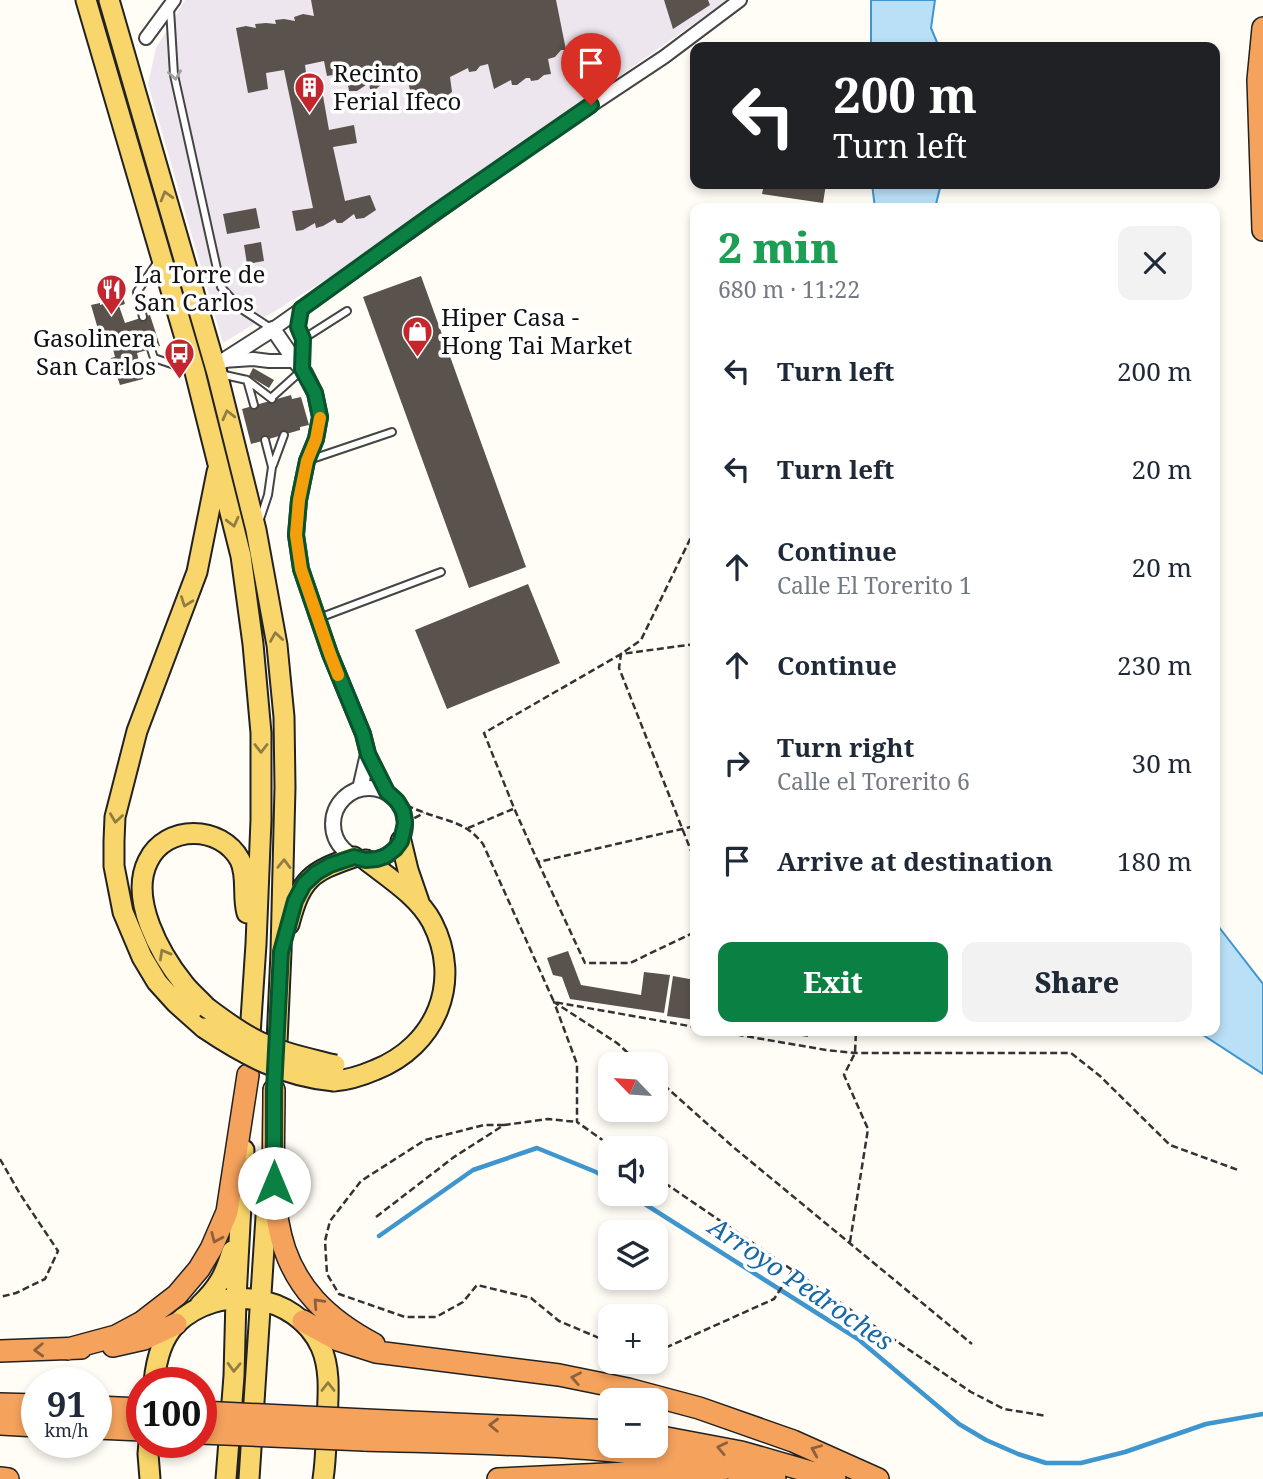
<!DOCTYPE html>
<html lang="en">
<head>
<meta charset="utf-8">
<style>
	:root { --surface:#fff; --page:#f2f2f3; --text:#1f2937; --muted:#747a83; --accent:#0b8043 }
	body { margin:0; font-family:"Noto Serif",serif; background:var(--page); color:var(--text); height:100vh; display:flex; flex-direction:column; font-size:26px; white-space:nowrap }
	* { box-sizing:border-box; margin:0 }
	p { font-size:23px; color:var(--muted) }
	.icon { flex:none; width:38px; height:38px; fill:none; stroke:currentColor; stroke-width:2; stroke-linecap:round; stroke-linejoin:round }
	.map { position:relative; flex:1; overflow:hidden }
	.side { position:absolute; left:690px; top:203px; width:530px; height:833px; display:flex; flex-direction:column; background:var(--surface); border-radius:14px; box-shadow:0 4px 10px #0003 }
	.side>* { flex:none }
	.banner { position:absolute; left:690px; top:42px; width:530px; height:147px; border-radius:14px; box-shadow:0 4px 10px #0003; background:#202124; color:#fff; overflow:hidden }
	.needle { width:46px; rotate:295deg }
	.tools { position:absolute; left:598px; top:1052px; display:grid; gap:14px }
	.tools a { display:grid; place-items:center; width:70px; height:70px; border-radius:14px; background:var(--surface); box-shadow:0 4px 10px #0003; font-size:35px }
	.speed { position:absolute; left:21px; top:1367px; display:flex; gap:14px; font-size:35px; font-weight:700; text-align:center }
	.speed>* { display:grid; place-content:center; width:91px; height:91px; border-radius:50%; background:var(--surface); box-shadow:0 4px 10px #0003; line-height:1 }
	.speed small { font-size:18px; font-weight:400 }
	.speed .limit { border:10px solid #d22; background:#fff; color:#111 }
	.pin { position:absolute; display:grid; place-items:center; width:60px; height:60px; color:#fff; margin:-72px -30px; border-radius:50% 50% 50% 0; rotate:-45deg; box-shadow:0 0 7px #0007 }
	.pin .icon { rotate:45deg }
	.me { position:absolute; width:77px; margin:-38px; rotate:0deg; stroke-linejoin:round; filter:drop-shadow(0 0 5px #0008) }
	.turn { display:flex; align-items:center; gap:24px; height:147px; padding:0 28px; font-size:32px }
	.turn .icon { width:91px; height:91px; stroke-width:2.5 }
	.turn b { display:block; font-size:49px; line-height:60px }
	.round { display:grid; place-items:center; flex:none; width:74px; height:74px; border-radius:14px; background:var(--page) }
	.summary { display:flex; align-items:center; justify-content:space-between; height:119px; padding:0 28px }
	h1 { font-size:42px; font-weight:800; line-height:52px; color:#1e9e55 }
	.action { display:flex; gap:14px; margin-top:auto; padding:14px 28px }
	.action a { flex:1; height:80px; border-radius:14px; background:var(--accent); color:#fff; font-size:28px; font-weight:800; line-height:80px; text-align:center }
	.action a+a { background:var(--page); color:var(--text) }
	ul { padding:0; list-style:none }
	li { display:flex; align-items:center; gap:21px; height:98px; padding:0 28px }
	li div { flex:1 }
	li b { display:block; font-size:26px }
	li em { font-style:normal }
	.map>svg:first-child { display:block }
</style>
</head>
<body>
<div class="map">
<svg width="1263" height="1479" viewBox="0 0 1263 1479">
	<rect width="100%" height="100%" fill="#fffdf5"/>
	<path fill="#eee6ef" d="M185,0H728L348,266L223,343L148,84L156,48Z"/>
	<path fill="#b9e0f7" stroke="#3f96cf" stroke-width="2" d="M871,0H935L931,28L939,47H871Z
		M872,184H941L935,208H875Z
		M1215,922L1263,984V1074L1197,1031H1214Z"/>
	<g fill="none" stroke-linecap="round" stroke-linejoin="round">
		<path stroke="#3f96cf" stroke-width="4.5" d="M629,1194L858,1339L959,1424L986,1440L1018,1454L1046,1463H1081L1125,1452L1206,1424L1263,1414
			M379,1236L473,1170L537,1148L596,1172L611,1182"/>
	</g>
	<path fill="#5a524d" d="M311,0H556L566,50H561L555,57L548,59L551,74L544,75L538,80L531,81L530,78H526L517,85H512L511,80L494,89L488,64L480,66L476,71L469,72L468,68L450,77L452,92L441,100H434L433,96L421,104L413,105L407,76L396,83L389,85L387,80L376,89H370L369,83L357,91H349L346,73L327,76L324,61L305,65L307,80L320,79L329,130L354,125L357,143L333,147L345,201L370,195L376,210L364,218L356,219L354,214L342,223H337L335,219L323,226L316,228L315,223L303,230L296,231L292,211L313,208L284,70L266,73L268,89L248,93L236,28L246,26L256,28L255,24L266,23L276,24L275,20L284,19L295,21L294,17L303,14L314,16Z
		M664,0H708L710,5L673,29Z
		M764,184H826L823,203L762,194Z
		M256,208L260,228L227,234L223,214Z
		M261,242L264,261L247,264L244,245Z
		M421,276L526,567L469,588L363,297Z
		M123,297L125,304L119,306L125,323L150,315L160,346L137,353L143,379L120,385L111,358L115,357L111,341L102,343L91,305L100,303V305Z
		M253,368L274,380L269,388L249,376Z
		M291,395L292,399L301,397L309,425L300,427V430L251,444L242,409Z
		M528,584L560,663L447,709L415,630Z
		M568,951L581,985L641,995L644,972L670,975L664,1013L570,999L562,977L553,975L547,958Z
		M673,976L695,980V1020L667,1016Z
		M775,1031H808V1037L775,1032Z"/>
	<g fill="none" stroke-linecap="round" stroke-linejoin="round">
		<defs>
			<path id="service" d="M170,9L174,75L221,287L240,308L272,329
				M143,317L137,292L159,260
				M303,339L347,311
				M151,349L154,358L189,370
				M220,374L247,380L254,405
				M247,380L272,399
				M271,398L301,371
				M309,460L392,432
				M273,465L284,435
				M260,519L268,495L272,467L265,440
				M319,618L441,572"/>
			<path id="minor" d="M146,38L174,0
				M301,308L298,326L303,339L302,369
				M273,329L554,130L664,57L740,0
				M223,361L253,359L269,361H295"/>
			<path id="tertiary" d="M214,363L223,361L273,329L295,361L305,373L315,393L320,417L316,439L307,461L299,500L296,535L301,569L330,654L363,734L368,754L387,792
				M333 824a36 36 0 1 1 72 0a36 36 0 1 1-72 0Z
				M360,789L368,754"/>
			<path id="primary" d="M86,0L195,372L241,556L253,644L261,733V820L256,944L249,1050
				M109,0L217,373L256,530L277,645L284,717L285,787L281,952L276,1065
				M401,841L408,870L419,902
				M289,924C301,879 310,872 354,857
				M206,1007C199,999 190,992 184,984C160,954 129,899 148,861C166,824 221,825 240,860C248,876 242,896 247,913
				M204,1028L176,1003L157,982L142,957L123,912L114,866V841L115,817L137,731L197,572L217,472
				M334,1081C349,1080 361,1076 375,1070C436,1046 463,982 432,922C418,896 389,878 366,860
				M200,1305C218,1288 225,1275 232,1251
				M154,1382C156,1362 161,1339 176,1324C218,1283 296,1292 321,1347C331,1370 328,1396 327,1421C326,1440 326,1460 323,1479
				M149,1442L148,1454L150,1479
				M226,1479L234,1376L236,1298L244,1150
				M249,1479L268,1186"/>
			<path id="motorway" d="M1263,28L1258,80L1263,230
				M274,1090C274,1202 259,1283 374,1344
				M303,1321L338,1340L376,1352L559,1375L628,1389L699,1408L793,1441L878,1479
				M113,1346L144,1339L176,1324
				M68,1349L116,1336L142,1322L177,1295L199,1269L211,1249L227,1212L248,1075
				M0,1351L81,1348
				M0,1404L37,1405
				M96,1407L142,1409
				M366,1420L611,1431
				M0,1424L37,1426
				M96,1428L142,1430
				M656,1436L741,1452L835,1479
				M364,1440C501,1444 641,1443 775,1479
				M0,1478L8,1479
				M498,1479L627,1473L716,1478"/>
		</defs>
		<use href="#service" stroke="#444" stroke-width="10"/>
		<use href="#minor" stroke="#444" stroke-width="16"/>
		<use href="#tertiary" stroke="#444" stroke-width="18"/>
		<use href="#primary" stroke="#222" stroke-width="23"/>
		<use href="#motorway" stroke="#222" stroke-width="24"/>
		<path stroke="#333" stroke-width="2.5" stroke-dasharray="7 3.5" stroke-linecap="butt" d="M695,529L641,640L621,654L484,733L514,808L538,862L695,826
			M695,644L621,654L619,668L695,861
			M397,801C406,805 414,809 423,812C448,822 465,821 483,844L554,1002L695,1027
			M405,823L424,813
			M468,828L513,809
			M538,862L585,963H630L695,932
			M716,1031L826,1050L855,1053H1071L1100,1076L1170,1145L1238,1170
			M656,1078L732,1146L972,1344
			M504,1125H484L425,1140L361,1181L330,1221L325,1241L327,1274L339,1294L405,1317H436L463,1302L477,1285L531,1298L559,1321L611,1343
			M614,1148L577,1122V1064L554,1002L617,1043L640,1064
			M0,1159L20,1194L58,1251L45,1279L16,1293L0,1297
			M656,1177L971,1392L1004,1409L1047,1416
			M376,1217L454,1157L504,1125L548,1119L577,1122
			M850,1242L868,1129L844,1075L855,1053L856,1031
			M656,1352L774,1299L793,1270"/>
		<use href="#service" stroke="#fff" stroke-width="6"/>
		<use href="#minor" stroke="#fff" stroke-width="12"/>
		<use href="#tertiary" stroke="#fff" stroke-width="14"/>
		<use href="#primary" stroke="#f9d66b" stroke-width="19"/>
		<use href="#motorway" stroke="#f5a25d" stroke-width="21"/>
		<defs>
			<path id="primary-bridge" d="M206,1007C221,1018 235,1029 252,1038C277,1052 307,1058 335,1065
				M204,1028C244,1055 285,1077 334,1081"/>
			<path id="motorway-bridge" d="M201,1412L366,1420
				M201,1433L364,1440"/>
		</defs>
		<use href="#primary-bridge" stroke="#222" stroke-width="23" stroke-linecap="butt"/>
		<use href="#motorway-bridge" stroke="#222" stroke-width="24" stroke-linecap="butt"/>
		<use href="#primary-bridge" stroke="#f9d66b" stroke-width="19"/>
		<use href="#motorway-bridge" stroke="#f5a25d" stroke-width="21"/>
	</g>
	<defs><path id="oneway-chevron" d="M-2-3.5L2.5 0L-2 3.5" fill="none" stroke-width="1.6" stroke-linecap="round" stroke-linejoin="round" transform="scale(1.75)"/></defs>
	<use stroke="#a0a0a0" href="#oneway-chevron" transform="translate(175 75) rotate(82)"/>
	<g stroke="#917d42">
		<use href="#oneway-chevron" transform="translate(166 196) rotate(-106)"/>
		<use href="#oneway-chevron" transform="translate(228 415) rotate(-104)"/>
		<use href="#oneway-chevron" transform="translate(233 522) rotate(76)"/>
		<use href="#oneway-chevron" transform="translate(186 602) rotate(110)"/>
		<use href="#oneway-chevron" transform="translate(276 637) rotate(-99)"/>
		<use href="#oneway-chevron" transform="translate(261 748) rotate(90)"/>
		<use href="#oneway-chevron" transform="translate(116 818) rotate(98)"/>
		<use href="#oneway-chevron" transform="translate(284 864) rotate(-89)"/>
		<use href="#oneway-chevron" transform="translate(164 954) rotate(-119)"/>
		<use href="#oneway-chevron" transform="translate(234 1367) rotate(92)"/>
		<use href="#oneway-chevron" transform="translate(328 1387) rotate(-90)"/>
	</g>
	<g stroke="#8e613b">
		<use href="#oneway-chevron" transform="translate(216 1238) rotate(114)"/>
		<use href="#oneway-chevron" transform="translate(318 1303) rotate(-133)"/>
		<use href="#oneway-chevron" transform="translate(39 1350) rotate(178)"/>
		<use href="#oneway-chevron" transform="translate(576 1378) rotate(-169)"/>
		<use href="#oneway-chevron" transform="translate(494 1425) rotate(-178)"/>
		<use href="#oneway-chevron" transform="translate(722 1448) rotate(-168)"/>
		<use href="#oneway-chevron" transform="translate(816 1450) rotate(-157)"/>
	</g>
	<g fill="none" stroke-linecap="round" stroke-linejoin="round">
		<defs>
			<path id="route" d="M274,1183V1090L281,952L295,901L304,884L316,873L330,865L354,857L366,860L377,859L386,856L395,849L401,841L405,823L403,811L397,801L387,792L368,754L363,734L330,654L301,569L296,535L299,500L307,461L316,439L320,417L315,393L302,369L303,339L298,327L301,309L433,214L591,105"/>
		</defs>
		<use href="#route" stroke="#07532c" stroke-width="18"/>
		<use href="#route" stroke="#0b8043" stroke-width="12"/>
		<path stroke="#f59e0b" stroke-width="12" d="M320,418L316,439L307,461L299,500L296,535L301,569L330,654L338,675"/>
	</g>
	<defs>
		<symbol id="building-pin" viewBox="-11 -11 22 30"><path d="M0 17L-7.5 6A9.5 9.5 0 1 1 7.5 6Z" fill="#c4262e" stroke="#fff"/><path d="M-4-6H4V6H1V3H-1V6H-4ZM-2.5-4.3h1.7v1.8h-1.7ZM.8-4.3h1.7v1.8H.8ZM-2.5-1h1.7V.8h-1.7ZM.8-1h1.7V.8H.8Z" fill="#fff"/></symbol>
		<symbol id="restaurant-pin" viewBox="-11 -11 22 30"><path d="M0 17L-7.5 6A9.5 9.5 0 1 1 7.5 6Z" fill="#c4262e" stroke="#fff"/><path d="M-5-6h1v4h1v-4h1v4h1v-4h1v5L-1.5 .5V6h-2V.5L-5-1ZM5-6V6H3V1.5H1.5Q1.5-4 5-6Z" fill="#fff"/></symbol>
		<symbol id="shop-pin" viewBox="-11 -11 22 30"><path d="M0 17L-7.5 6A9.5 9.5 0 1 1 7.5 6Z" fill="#c4262e" stroke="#fff"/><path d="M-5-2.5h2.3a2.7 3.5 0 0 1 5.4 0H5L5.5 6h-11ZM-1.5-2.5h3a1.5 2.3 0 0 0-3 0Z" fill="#fff"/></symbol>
		<symbol id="bus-pin" viewBox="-11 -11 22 30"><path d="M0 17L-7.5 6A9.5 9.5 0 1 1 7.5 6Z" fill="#c4262e" stroke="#fff"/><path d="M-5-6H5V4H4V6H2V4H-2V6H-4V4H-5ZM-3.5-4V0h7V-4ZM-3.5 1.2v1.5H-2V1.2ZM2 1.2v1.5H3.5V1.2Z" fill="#fff"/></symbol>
	</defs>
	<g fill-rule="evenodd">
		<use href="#building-pin" x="292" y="70" width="35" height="47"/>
		<use href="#restaurant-pin" x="94" y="272" width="35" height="47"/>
		<use href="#shop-pin" x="400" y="314" width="35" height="47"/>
		<use href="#bus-pin" x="162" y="336" width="35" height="47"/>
	</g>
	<g text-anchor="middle" stroke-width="7" stroke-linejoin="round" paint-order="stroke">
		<g font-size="24" fill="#111" stroke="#fff" text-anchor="start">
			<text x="333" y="82">Recinto<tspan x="333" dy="28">Ferial Ifeco</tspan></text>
			<text x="134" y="283">La Torre de<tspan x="134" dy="28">San Carlos</tspan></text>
			<text x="441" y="326">Hiper Casa -<tspan x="441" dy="28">Hong Tai Market</tspan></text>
			<text x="156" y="347" text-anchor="end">Gasolinera<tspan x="156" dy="28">San Carlos</tspan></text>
		</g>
		<g font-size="26" font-style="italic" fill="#1768a6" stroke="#fff">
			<text transform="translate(801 1284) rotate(34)" y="9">Arroyo Pedroches</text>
		</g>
	</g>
</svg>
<div class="tools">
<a><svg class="needle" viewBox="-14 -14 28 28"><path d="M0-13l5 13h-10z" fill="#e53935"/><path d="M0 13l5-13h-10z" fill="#747a83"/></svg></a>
<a><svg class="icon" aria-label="sound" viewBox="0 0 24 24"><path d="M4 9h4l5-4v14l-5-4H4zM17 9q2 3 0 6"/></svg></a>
<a><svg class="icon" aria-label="layers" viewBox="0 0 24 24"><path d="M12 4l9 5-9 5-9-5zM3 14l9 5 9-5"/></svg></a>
<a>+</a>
<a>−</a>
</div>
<div class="speed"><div>91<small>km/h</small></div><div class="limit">100</div></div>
<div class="pin" style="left:591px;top:105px;background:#d93025"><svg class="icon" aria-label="arrive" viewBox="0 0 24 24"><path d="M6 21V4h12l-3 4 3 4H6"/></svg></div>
<svg class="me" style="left:274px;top:1183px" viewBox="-20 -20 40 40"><circle r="19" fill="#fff"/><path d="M0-13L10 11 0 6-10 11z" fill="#0b8043"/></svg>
<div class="banner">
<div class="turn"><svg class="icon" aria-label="left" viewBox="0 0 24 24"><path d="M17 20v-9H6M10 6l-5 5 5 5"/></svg><div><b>200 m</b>Turn left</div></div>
</div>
<section class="side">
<div class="summary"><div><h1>2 min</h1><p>680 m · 11:22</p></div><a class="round"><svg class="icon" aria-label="close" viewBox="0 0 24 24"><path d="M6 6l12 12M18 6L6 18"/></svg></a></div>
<ul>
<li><svg class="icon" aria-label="left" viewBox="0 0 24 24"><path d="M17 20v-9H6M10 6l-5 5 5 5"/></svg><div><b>Turn left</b></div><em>200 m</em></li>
<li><svg class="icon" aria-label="left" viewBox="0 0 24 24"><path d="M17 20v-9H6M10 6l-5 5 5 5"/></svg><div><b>Turn left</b></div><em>20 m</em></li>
<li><svg class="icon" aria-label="ahead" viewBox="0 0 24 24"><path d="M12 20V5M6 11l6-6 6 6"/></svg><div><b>Continue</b><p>Calle El Torerito 1</p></div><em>20 m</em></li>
<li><svg class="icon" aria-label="ahead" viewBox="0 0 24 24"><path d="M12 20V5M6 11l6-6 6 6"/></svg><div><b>Continue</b></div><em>230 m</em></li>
<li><svg class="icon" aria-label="right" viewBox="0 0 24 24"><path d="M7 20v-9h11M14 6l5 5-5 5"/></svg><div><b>Turn right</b><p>Calle el Torerito 6</p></div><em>30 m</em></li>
<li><svg class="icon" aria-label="arrive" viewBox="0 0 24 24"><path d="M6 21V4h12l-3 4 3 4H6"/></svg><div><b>Arrive at destination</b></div><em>180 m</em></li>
</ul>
<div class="action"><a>Exit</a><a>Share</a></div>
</section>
</div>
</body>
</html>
